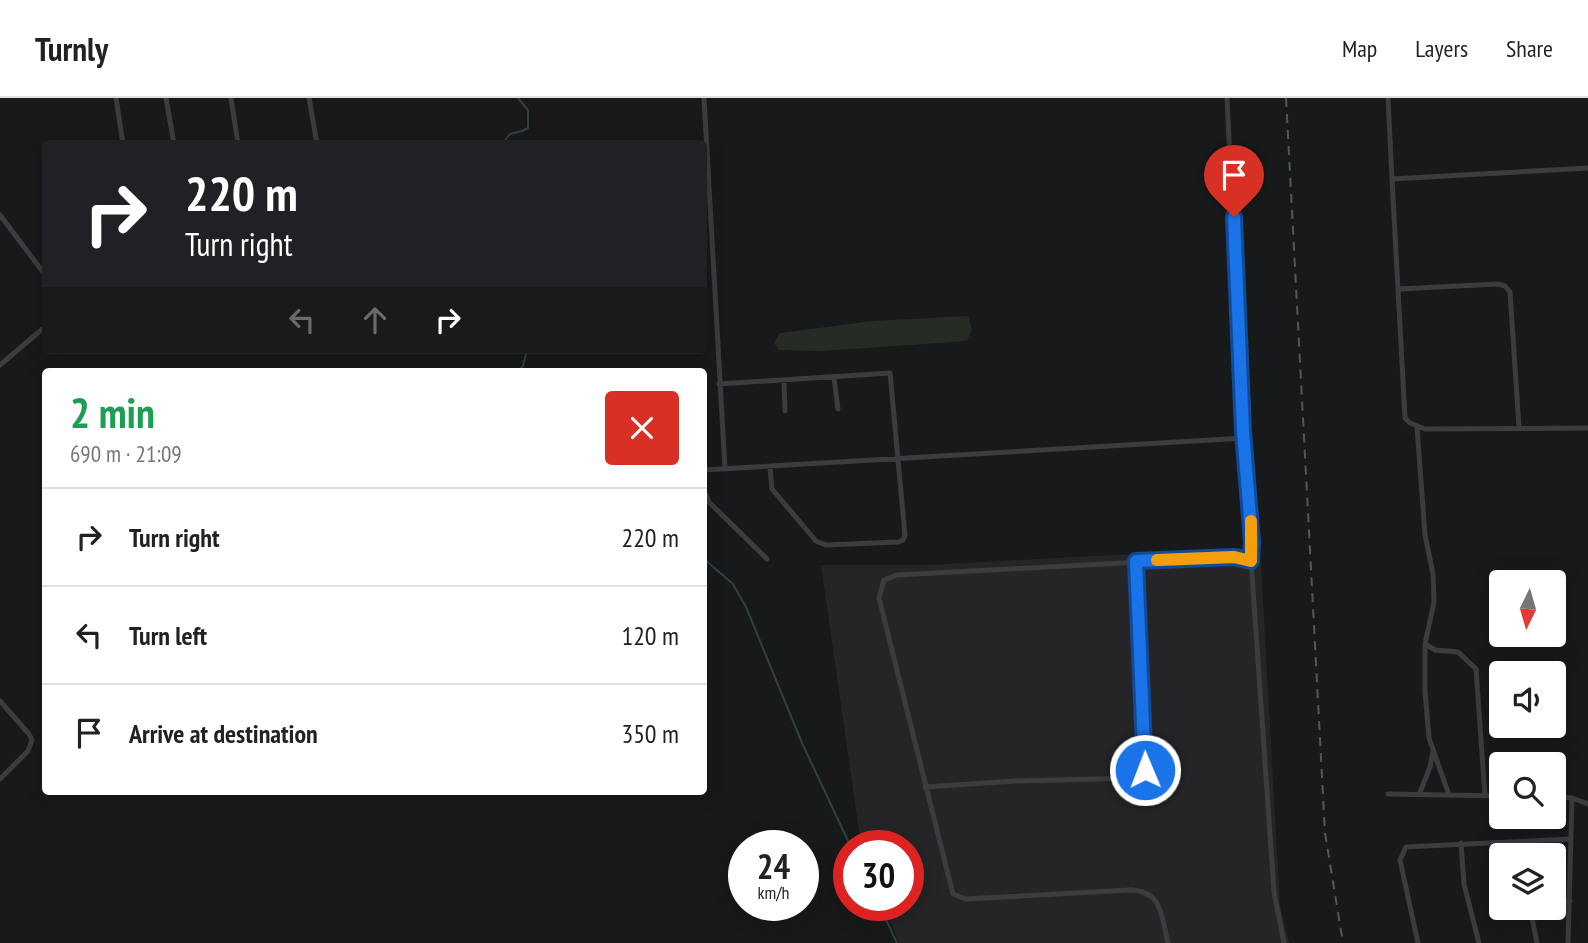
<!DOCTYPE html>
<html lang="en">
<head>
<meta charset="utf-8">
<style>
	:root { --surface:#fff; --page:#f6f6f6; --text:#222; --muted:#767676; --line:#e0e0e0 }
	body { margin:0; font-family:"PT Sans Narrow",sans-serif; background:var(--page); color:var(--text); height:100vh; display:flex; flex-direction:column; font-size:26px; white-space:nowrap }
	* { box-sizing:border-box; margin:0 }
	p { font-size:23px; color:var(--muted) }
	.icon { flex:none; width:38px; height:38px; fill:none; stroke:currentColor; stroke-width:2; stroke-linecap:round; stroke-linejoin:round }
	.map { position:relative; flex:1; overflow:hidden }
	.drawer { position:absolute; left:42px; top:270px; width:665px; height:427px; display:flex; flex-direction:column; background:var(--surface); border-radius:7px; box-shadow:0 4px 18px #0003 }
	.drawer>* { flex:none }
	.hud { position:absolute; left:42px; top:42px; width:665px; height:214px; border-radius:7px; box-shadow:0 4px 18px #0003; background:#202124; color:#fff; overflow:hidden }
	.needle { width:46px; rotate:185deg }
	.buttons { position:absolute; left:1489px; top:472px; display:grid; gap:14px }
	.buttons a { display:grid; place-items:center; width:77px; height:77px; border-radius:7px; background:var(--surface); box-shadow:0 4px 18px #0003; font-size:35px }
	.speed { position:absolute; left:728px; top:732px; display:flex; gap:14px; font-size:35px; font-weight:700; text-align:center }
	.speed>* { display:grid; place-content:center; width:91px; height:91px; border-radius:50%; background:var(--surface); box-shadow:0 4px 18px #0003; line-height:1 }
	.speed small { font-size:18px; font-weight:400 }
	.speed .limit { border:10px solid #d22; background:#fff; color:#111 }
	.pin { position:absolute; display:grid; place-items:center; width:60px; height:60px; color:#fff; margin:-72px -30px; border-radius:50% 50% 50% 0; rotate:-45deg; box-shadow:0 0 7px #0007 }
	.pin .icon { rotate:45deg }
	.me { position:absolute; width:77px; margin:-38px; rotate:359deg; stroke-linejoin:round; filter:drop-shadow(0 0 5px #0008) }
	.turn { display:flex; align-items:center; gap:24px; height:147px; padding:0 28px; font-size:32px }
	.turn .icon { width:91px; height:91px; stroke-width:2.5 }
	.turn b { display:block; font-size:49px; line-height:60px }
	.lanes { display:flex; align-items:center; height:66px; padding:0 28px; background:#0003; justify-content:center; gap:35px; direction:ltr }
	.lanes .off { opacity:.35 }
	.round { display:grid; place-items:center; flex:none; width:74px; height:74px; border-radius:7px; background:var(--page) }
	.head { display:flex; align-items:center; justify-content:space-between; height:119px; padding:0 28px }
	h1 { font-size:42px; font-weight:600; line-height:52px; color:#1e9e55 }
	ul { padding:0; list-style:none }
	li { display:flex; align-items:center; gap:21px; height:98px; padding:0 28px; border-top:2px solid var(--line) }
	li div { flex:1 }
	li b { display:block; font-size:26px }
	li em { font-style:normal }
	header { display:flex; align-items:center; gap:42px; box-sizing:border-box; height:98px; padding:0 35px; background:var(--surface); border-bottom:2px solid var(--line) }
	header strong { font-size:33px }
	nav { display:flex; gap:38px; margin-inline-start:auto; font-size:24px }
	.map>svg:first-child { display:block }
</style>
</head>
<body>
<header>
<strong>Turnly</strong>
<nav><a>Map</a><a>Layers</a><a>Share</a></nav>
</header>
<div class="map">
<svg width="1588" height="845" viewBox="0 0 1588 845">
	<rect width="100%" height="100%" fill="#18191a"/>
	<path fill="#252527" d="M1260,449L1280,807L1289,845H899L884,807H908V747H861L821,467H928Z"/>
	<path fill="#262c25" d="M968,218L972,231L967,243L823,253L779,252L774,245L780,235L873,223Z"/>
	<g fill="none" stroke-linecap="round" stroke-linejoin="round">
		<path stroke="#324043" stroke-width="2" d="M502,46L510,36L522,33L528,30V12L518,0
			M518,273L523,268L527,252
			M704,461L733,486L746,509L802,645L850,747
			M879,807L897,845"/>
		<path stroke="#3a3c3f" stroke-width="5" d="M116,0L123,46
			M166,0L174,46
			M231,0L238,46
			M309,0L317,46
			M704,0L725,371
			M1227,0L1243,333L1252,445L1251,462
			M1388,0L1392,81
			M1588,70L1392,81L1405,320L1410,325L1425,331L1588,330
			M0,117L46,178
			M1399,191L1498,186L1505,188L1510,194L1519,329
			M0,267L46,228
			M834,280L838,311
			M784,282L785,313
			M719,286L890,275L905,437L903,442L898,444L826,447L816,443L772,391L770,369
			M1417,329L1425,437L1433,476L1434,504L1425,546L1435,552L1458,554L1476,571L1485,698
			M704,372L1244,340
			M704,392L709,404L767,461
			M1425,546V593L1429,640L1449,697
			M0,603L29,636L32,642L28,653L0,681
			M925,689L1016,683L1137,680L1143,677L1145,672L1136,463
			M1388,696L1502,698
			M1419,697L1430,669L1433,653
			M1554,699L1572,700
			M1461,745L1464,786L1479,845
			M1554,803H1570
			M1530,810L1537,845
			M1168,845C1161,818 1163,793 1130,792L966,801L953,796L879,500L884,482L897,477L1234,459L1251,462L1274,794L1284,845
			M1418,845L1400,762L1406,749L1571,741
			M1568,845L1572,700L1588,706"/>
		<path stroke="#53575a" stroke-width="2" stroke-dasharray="9 7" stroke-linecap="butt" d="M1286,0L1325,735L1343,845"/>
	</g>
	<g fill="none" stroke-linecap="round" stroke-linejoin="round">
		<defs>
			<path id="route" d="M1145,672L1136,463L1234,459L1251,463L1252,444L1243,333L1234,119"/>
		</defs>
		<use href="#route" stroke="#114b97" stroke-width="18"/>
		<use href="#route" stroke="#1a73e8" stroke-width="12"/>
		<path stroke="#f59e0b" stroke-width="12" d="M1157,462L1234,459L1251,463V423"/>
	</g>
</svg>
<div class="buttons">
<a><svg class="needle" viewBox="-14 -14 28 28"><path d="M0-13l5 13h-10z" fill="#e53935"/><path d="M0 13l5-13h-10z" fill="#767676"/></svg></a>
<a><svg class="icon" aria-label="sound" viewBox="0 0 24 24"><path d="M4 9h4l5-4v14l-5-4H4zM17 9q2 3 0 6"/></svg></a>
<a><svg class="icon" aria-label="search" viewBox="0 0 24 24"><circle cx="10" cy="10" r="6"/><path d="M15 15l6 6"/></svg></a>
<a><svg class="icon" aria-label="layers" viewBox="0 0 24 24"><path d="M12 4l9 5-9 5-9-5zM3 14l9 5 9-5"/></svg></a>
</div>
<div class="speed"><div>24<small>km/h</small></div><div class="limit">30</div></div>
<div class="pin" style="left:1234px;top:119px;background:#d93025"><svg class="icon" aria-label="arrive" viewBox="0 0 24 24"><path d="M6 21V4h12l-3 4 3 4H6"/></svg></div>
<svg class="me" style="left:1145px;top:672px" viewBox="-20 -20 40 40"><circle r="17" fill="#1a73e8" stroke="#fff" stroke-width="3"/><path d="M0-11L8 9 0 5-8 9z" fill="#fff"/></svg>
<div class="hud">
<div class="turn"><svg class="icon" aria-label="right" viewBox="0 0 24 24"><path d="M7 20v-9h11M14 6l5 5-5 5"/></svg><div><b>220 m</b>Turn right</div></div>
<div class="lanes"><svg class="icon off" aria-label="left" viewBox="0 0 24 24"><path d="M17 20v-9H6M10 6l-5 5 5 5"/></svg><svg class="icon off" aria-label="ahead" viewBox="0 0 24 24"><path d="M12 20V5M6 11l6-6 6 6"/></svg><svg class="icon" aria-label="right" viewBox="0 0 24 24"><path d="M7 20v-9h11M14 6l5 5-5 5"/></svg></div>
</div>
<section class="drawer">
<div class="head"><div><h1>2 min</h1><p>690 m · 21:09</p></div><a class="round" style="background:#d93025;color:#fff"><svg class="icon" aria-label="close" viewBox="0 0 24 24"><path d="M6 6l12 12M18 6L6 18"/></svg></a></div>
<ul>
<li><svg class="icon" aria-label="right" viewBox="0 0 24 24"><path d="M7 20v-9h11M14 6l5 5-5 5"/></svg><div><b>Turn right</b></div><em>220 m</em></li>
<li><svg class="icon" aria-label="left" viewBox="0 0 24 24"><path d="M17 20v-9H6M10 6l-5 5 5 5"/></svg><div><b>Turn left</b></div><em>120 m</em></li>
<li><svg class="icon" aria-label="arrive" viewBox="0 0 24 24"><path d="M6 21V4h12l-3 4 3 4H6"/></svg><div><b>Arrive at destination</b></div><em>350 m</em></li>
</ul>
</section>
</div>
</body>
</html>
